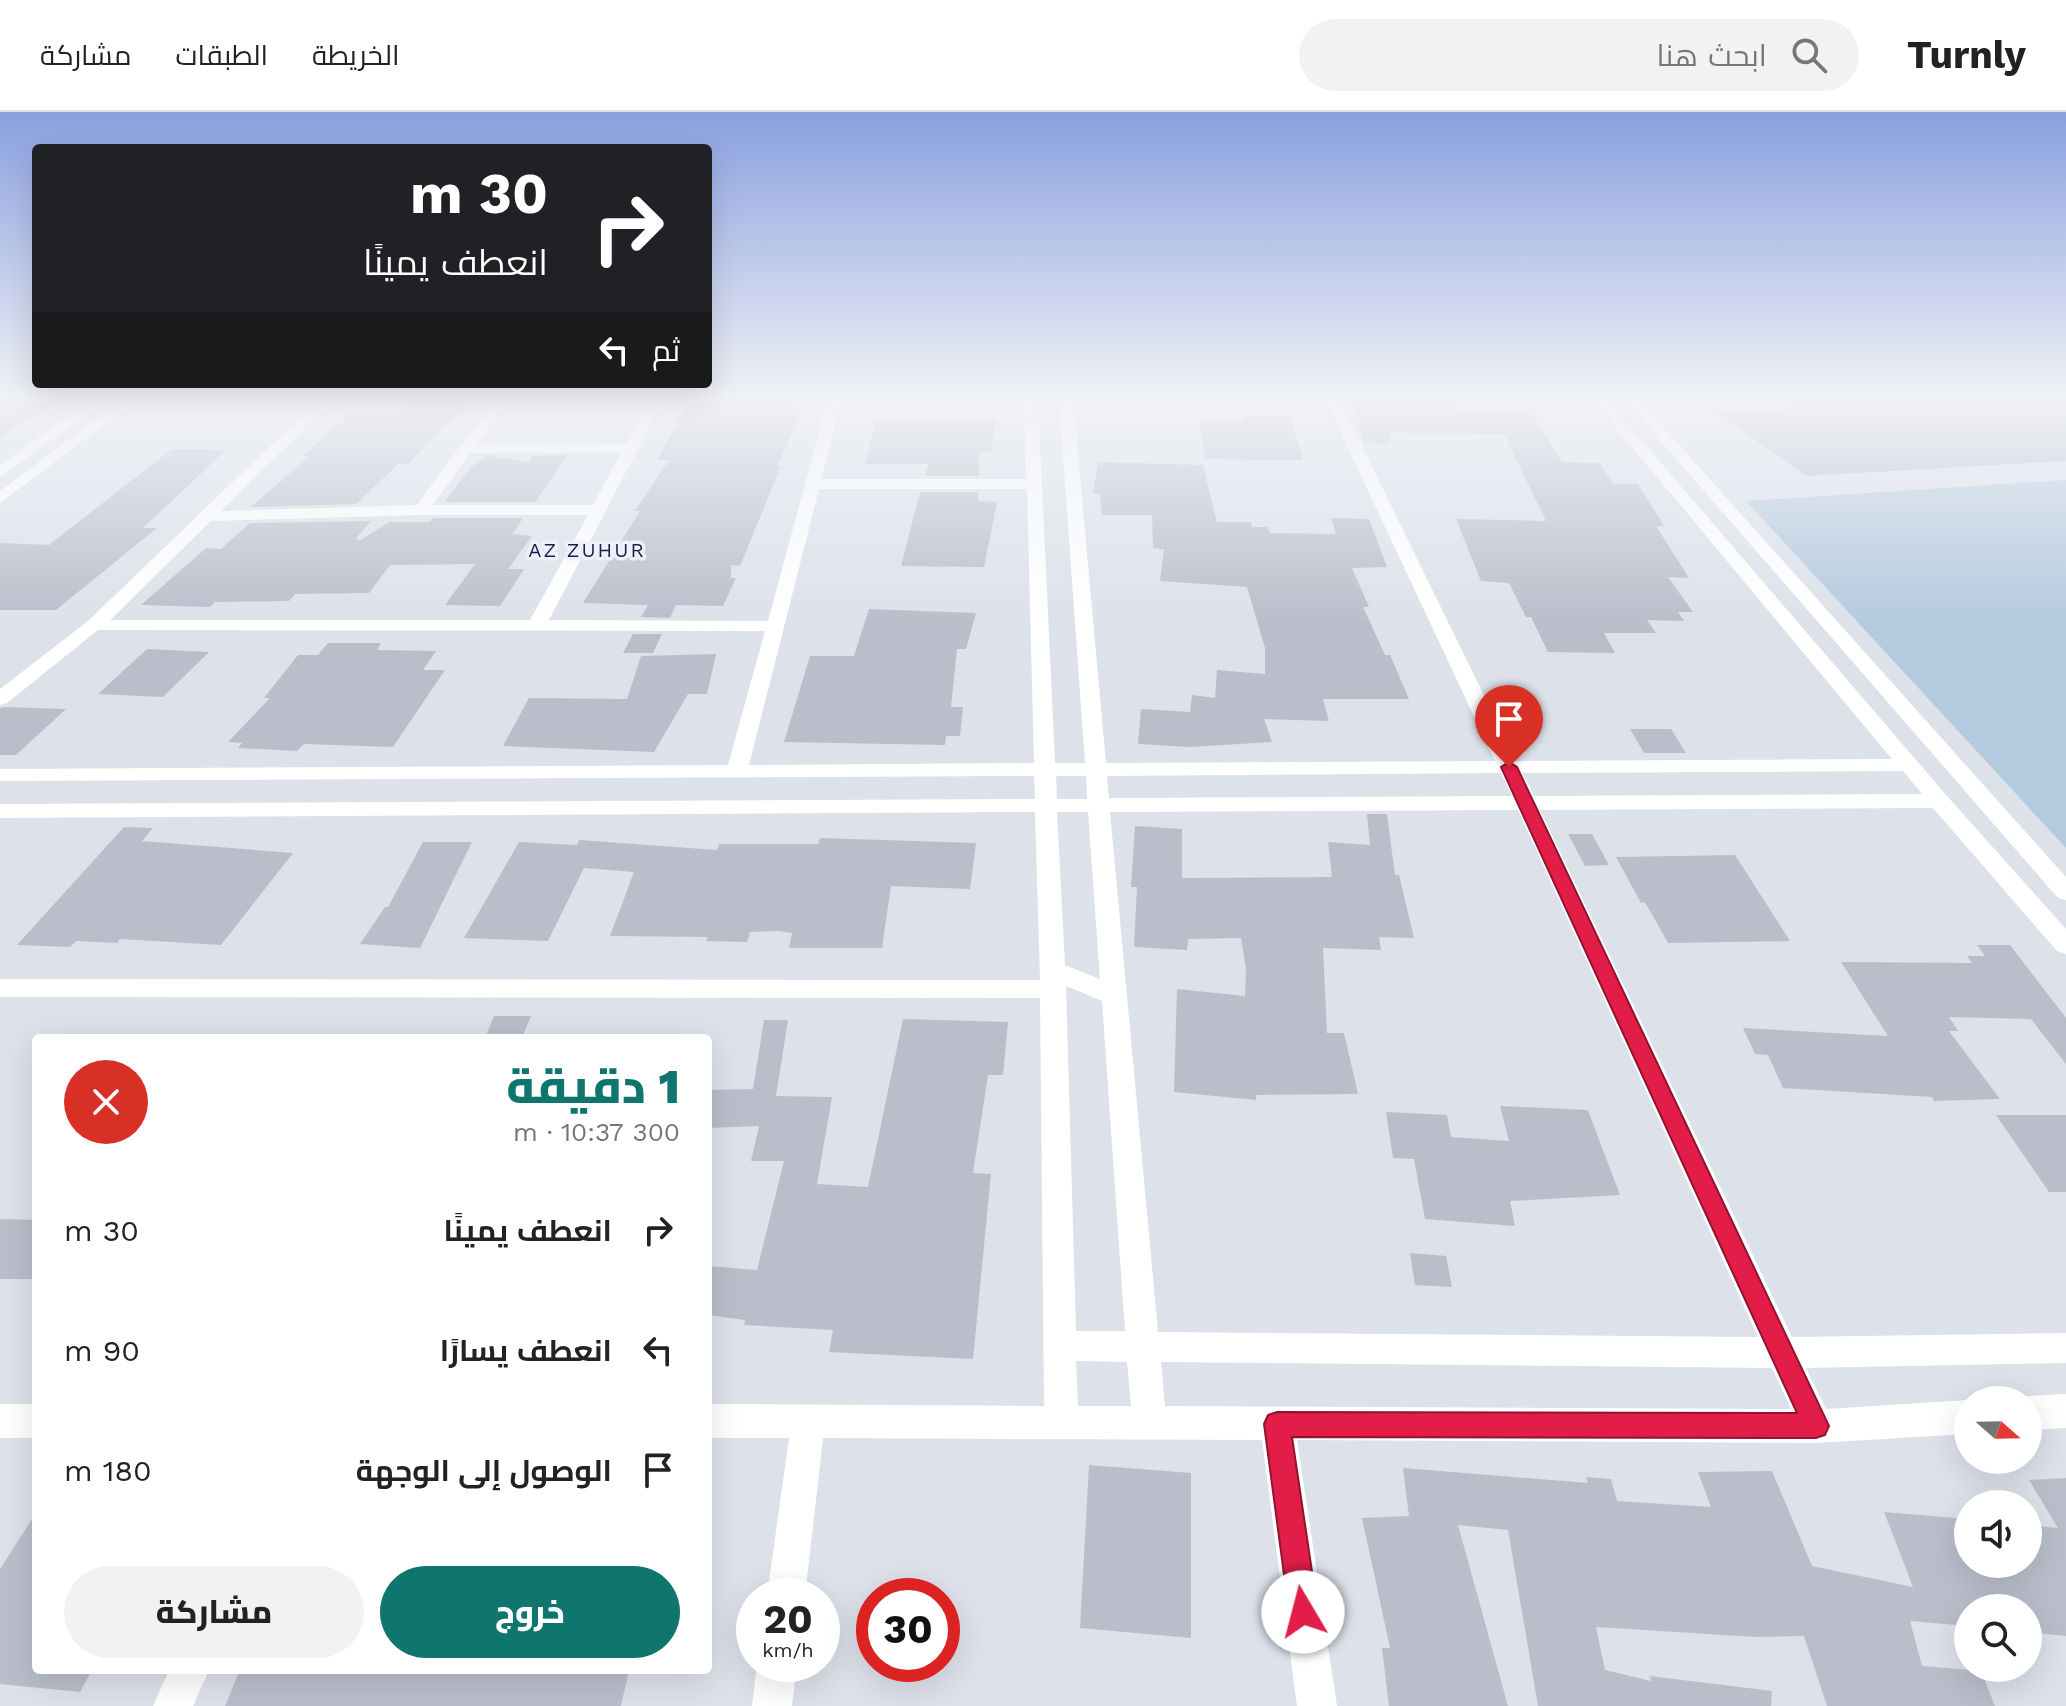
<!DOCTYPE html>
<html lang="ar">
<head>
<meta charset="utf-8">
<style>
	:root { --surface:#fff; --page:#f2f2f2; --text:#222; --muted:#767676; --line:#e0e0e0; --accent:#0f766e }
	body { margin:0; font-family:"Work Sans",Cairo,sans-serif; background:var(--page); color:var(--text); direction:rtl; height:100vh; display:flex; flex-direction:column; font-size:30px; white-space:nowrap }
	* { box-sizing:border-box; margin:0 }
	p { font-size:26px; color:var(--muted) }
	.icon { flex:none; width:44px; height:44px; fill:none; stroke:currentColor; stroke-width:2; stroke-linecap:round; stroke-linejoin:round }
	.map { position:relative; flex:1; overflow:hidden; direction:ltr }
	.drawer { position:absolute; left:32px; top:922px; width:680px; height:640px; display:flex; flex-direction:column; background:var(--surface); border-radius:8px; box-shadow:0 8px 32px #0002; direction:rtl }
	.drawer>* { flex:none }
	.hud { position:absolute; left:32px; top:32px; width:680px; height:244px; border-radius:8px; box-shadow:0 8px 32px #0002; direction:rtl; background:#202124; color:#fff; overflow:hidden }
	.needle { width:52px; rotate:110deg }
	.tools { position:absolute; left:1954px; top:1274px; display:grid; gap:16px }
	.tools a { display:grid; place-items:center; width:88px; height:88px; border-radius:50%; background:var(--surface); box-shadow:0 8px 32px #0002; font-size:40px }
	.speed { position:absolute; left:736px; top:1466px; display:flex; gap:16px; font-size:40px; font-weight:700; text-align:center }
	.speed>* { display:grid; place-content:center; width:104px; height:104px; border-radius:50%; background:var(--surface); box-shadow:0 8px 32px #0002; line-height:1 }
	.speed small { font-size:20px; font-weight:400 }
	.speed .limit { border:12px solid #d22; background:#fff; color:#111 }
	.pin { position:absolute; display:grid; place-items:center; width:68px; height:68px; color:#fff; margin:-82px -34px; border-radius:50% 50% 50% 0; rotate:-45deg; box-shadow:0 0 8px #0007 }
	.pin .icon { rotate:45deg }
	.me { position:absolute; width:88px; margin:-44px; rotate:352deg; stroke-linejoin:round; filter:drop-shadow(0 0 6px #0008) }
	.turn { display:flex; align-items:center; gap:28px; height:168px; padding:0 32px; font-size:36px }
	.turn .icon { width:104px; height:104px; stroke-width:2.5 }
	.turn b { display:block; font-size:56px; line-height:68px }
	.then { display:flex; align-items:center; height:76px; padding:0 32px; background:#0003; gap:16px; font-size:30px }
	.round { display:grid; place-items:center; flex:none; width:84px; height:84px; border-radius:42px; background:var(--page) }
	.headline { display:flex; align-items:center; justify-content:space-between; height:136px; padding:0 32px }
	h1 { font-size:48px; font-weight:800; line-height:60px; color:var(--accent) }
	.action { display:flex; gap:16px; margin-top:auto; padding:16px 32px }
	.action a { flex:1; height:92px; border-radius:48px; background:var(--accent); color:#fff; font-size:32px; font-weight:800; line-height:92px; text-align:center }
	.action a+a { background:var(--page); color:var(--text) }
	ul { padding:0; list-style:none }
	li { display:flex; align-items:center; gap:24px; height:120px; padding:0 32px }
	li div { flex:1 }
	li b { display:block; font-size:30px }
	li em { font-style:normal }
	header { display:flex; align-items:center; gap:48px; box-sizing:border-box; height:112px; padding:0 40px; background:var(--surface); border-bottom:2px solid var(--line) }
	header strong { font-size:38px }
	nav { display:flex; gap:44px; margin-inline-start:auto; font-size:28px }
	.search { width:560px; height:72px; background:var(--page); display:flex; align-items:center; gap:20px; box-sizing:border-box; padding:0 28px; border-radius:44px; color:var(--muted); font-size:30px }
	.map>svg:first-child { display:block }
</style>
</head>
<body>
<header>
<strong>Turnly</strong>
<div class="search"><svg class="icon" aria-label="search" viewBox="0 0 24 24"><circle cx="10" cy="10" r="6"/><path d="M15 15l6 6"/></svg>ابحث هنا</div>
<nav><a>الخريطة</a><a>الطبقات</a><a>مشاركة</a></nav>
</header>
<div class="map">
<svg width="2066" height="1594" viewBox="0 0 2066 1594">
	<rect width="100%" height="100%" fill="#dde1ea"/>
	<path fill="#b4cade" d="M2066,368V736L1746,389Z"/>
	<path fill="#babecb" d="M0,287H63L0,325Z
		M422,287H470L408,352H398L356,392L251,395L310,344H303L349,303L398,304Z
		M701,287H800L791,304H800L777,354H781L740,454L731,453V466H736L723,494L676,493L670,506L641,505L648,493L583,491L640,399H635L669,348H657L688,291H698Z
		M1418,287H1452L1456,299L1532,301L1562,350L1600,351L1613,372H1638L1664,414H1656L1689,466L1668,465L1693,500H1678L1684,509L1647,508L1656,521H1604L1615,541L1548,540L1531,505H1526L1509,471L1481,469L1456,407L1546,409L1504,322L1389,321L1391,332L1364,331L1358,304L1351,290Z
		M1782,287H2066V349L1807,364L1715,300L1794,297Z
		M1243,304H1290L1303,348L1205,347L1199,309H1245Z
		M936,307L996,308L991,340L979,341V364H925L929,352H865L875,308L935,309Z
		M172,337L226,338L143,416H157L56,498H0V431L49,433Z
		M568,343L535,390H445L471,355L488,344L528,350L533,344Z
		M1098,350L1203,353L1217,410H1251L1252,415H1268L1270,421L1336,422L1331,406L1369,407L1387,455L1352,456L1369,495H1363L1385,543H1390L1409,587H1323L1329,609L1264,607L1272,630L1190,635L1138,632L1141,597L1190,600L1192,583L1215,586L1217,558L1265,562V536L1247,475L1160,469L1164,437L1153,436L1152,403H1102L1100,382H1093Z
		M920,380H978V389L997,390L984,455L901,454Z
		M433,406H523L512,422L532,424L508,457H524L500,494L445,493L475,452L390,453L369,481L295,482L289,489L215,490L210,495L141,493L206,436L221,437L250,411L371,409L356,426L359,429L389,410H430Z
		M869,497L976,501L966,537H957L951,595H963L960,624H946L945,633L784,630L810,544H854Z
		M633,522H662L653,541H623Z
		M328,531H381L377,538L436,539L423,558H445L393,635L304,632L297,639L238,636L242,631L228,630L270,586H264L298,543H318Z
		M147,537L209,540L163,585L98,582Z
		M716,542L707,582H688L654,640L503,634L529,586L627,587L641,544Z
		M0,596L3,595L66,597L16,643H0Z
		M1630,617H1671L1686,641H1644Z
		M1367,702H1387L1395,763H1399L1414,826L1379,825L1381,838L1323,836L1327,921H1344L1358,982L1256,983V988L1174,980L1177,877L1245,884L1246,857L1241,826L1188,827L1187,838L1134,835L1137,775H1131L1135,714L1182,717V766L1332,765L1328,730L1370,733Z
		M124,715L153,716L142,729L293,741L221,833L120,827L117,831L76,829L70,835L17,833Z
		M1568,722H1592L1609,753L1585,754Z
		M820,726L976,731L970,777L891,774L882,836H789L792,821L779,819L750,820L747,830L706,829L708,825L610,824L634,760L584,756L548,829L464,826L519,730L577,733L579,728L717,738L719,732H818Z
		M423,730H472L420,836L360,832L385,795H388Z
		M1735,743L1790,829L1668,831L1645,790L1641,791L1616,745Z
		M1977,833H2010L2066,906V952L2031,907L1949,905L1958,919H1949L2000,987L1934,989L1932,985L1783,976L1768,943L1755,942L1743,916L1888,924L1841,850L1972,851L1967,844H1985Z
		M494,904H531L522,926H485Z
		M903,907L1008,910L1003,963H988L973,1061L991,1062L973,1247L829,1240L833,1218L744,1213L745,1208L708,1203V1154L757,1158L784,1049H751L759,1014L708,1016V978L753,977L764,908H788L776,984L832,985L817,1072L868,1075Z
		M1500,994L1588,998L1620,1083L1510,1089L1515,1114L1425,1107L1414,1047L1393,1046L1386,1000L1447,1003L1451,1025L1509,1029Z
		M1996,1003H2066V1080H2049Z
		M0,1107L36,1108V1167H0Z
		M1410,1141L1446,1144L1452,1175L1415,1173Z
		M1089,1353L1191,1361V1526L1080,1516Z
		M1403,1356L1588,1371L1586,1365L1611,1367L1617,1389L1711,1395L1698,1360L1772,1359L1812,1454L1913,1475L1884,1400L1968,1407V1452H2028V1413L2058,1416L2029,1368L2066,1366V1524L2028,1520V1496H1968V1514L1910,1509L1922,1554L1981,1559L1995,1594H1827L1804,1524L1756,1525L1596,1515L1605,1558L1651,1569L1650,1564L1772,1579L1771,1594H1538L1508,1418L1458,1413L1508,1594H1389L1382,1536H1390L1362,1406L1409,1404Z
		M36,1401V1558H92L80,1580L0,1572V1457Z
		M240,1558H629L621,1594H225Z"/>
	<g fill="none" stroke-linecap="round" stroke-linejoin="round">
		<path fill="#fff" fill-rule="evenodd" d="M92,287H108L0,365V353Z
			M123,287H139L0,391V379Z
			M319,287H334L221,399L417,393L495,287H509L477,333L626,332L650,287H664L549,508L768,509L828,287H842L821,367H1026L1024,287H1038L1055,651H1085L1059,287H1073L1106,651L1495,649L1325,287H1339L1516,649L1892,647L1592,287H1606L1947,684L2066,817V842L2057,839L1933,696L1540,698L1792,1225L2066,1221V1251L1806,1256L1826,1297L1968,1288V1322L1816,1331L1297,1328L1337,1594H1297L1262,1328L823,1326L805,1484H767L789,1326H708V1292L1044,1294L1040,886L0,885V867L1040,868L1035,700L0,706V692L1035,687L1034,664L0,669V657L728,653L765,519L98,518L7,591L0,593V577L88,509ZM621,340L593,393H433L470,341ZM819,377H1027L1034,651L749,653ZM422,403H588L530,508H110L211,409ZM1903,659L1922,682L1534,684L1522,661ZM1501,661L1512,684L1109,686L1107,664ZM1056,664H1086L1087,687H1057ZM1518,698L1758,1225L1158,1220L1110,700ZM1057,700H1088L1100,867L1065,853ZM1066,874L1102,889L1125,1219H1076ZM1076,1249L1127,1250L1131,1294H1078ZM1161,1250L1772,1256L1791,1297L1165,1294Z
			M1624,287H1638L2066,765V788L2058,786Z
			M2066,1282V1316L2028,1318V1288H2019L2028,1284Z
			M0,1292H36V1326H0Z
			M757,1552H797L792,1594H752Z
			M169,1558H209L193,1594H153Z"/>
	</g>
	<linearGradient id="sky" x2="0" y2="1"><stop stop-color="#8aa0e0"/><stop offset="0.56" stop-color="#f0f2f6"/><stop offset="1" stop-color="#f0f2f6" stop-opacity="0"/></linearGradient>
	<rect width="2066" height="510" fill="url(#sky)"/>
	<path fill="#e11d48" stroke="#92132f" stroke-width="2" d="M1509,650L1517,655L1829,1314L1825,1323L1816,1326L1292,1325L1318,1500L1314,1510L1303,1515L1293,1510L1289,1500L1264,1312L1268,1303L1277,1300L1797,1301L1501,655Z"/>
	<g text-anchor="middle" stroke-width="7" stroke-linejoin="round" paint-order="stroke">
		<g font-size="20" letter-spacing="2" fill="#191b4e" stroke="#eef1f7">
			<text x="587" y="445">AZ ZUHUR</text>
		</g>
	</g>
</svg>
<div class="tools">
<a><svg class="needle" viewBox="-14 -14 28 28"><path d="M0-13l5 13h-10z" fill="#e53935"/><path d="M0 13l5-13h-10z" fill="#767676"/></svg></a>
<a><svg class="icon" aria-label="sound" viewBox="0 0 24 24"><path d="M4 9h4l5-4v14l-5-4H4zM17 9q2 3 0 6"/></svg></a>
<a><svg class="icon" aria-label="search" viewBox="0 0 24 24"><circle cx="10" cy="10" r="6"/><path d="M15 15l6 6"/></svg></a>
</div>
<div class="speed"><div>20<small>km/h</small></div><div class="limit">30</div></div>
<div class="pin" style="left:1509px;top:655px;background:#d93025"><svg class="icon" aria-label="arrive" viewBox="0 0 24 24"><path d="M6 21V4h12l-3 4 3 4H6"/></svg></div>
<svg class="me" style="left:1303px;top:1500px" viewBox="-20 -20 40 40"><circle r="19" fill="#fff"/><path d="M0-13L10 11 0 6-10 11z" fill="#e11d48"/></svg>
<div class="hud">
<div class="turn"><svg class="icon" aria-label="right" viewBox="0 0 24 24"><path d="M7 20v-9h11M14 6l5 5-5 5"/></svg><div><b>30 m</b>انعطف يمينًا</div></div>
<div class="then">ثم<svg class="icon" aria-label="left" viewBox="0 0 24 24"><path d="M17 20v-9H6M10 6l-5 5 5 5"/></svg></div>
</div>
<section class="drawer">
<div class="headline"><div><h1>1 دقيقة</h1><p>300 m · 10:37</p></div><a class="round" style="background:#d93025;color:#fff"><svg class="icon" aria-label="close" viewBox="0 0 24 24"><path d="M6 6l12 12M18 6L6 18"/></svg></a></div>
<ul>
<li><svg class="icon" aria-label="right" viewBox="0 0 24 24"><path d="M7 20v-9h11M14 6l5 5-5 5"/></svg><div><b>انعطف يمينًا</b></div><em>30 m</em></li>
<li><svg class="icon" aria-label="left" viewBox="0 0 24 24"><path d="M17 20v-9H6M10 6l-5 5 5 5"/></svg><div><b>انعطف يسارًا</b></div><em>90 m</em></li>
<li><svg class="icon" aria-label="arrive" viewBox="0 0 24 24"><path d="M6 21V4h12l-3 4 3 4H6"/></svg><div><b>الوصول إلى الوجهة</b></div><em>180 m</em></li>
</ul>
<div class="action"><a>خروج</a><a>مشاركة</a></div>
</section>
</div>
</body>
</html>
